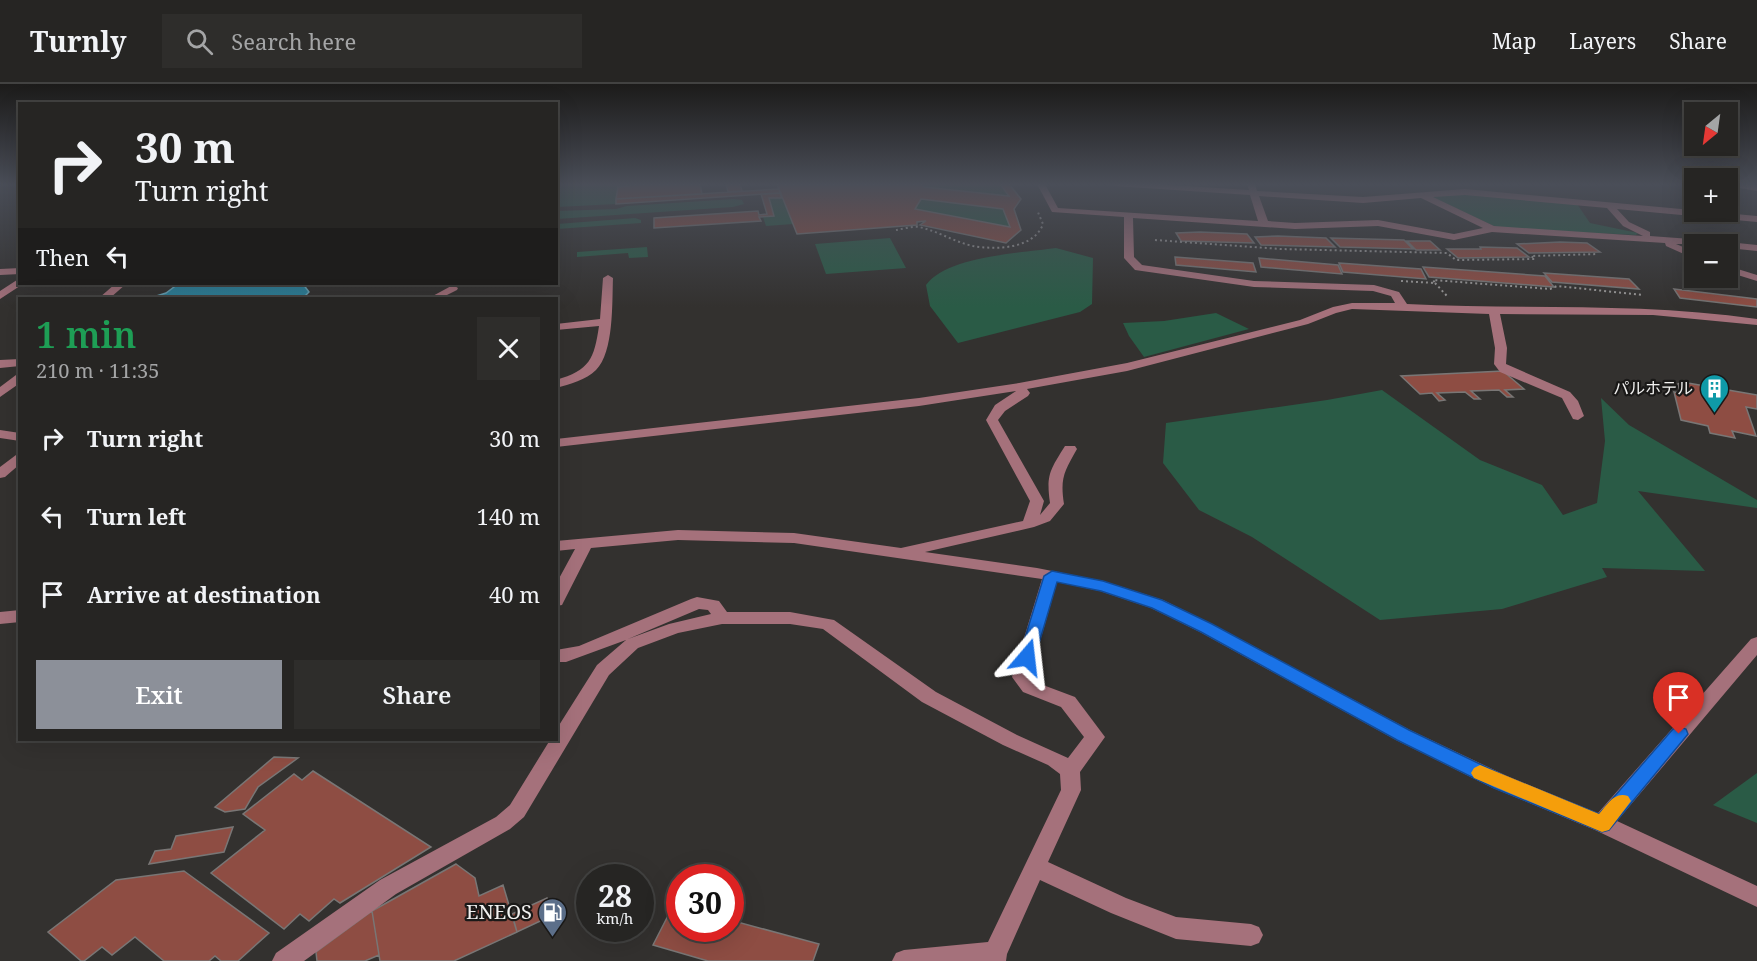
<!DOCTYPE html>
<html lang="en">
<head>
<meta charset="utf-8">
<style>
	:root { --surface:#262523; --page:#2e2d2b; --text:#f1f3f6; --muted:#a4a5a6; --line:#424241; --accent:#8c9099 }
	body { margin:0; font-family:"Noto Serif","Noto Sans JP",serif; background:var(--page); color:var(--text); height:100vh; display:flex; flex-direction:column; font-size:22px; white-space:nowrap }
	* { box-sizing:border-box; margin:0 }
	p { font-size:20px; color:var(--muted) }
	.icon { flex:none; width:33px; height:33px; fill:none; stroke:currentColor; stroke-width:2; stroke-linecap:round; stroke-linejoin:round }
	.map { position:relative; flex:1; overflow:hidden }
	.details { position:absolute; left:18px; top:213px; width:540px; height:444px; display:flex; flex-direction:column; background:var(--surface); border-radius:0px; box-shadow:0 6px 24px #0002,0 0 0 2px var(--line) }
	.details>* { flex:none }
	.hud { position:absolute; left:18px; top:18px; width:540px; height:183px; border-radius:0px; box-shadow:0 6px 24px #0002,0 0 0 2px var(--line); background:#262523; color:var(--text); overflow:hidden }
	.needle { width:39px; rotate:209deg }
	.buttons { position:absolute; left:1684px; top:18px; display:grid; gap:12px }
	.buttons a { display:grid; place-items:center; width:54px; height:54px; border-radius:0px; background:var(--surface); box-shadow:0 6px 24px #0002,0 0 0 2px var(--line); font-size:30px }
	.speed { position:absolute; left:576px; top:780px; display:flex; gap:12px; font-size:30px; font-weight:700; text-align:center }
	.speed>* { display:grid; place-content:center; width:78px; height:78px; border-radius:50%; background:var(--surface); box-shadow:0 6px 24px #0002,0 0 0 2px var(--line); line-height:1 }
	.speed small { font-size:15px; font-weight:400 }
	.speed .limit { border:9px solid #d22; background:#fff; color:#111 }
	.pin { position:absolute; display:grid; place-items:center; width:51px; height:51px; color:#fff; margin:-62px -26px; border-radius:50% 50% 50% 0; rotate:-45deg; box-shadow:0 0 6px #0007 }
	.pin .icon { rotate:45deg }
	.me { position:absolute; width:66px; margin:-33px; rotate:17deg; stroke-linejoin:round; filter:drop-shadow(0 0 4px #0008) }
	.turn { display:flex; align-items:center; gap:21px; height:126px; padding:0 18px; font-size:27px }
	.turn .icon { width:78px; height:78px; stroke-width:2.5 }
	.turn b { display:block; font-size:42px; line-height:51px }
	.then { display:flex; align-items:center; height:57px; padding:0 18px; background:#0003; gap:12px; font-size:22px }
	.round { display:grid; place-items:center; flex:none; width:63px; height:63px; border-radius:0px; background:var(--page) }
	.head { display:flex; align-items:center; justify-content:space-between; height:102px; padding:0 18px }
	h1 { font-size:36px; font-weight:600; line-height:45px; color:#1e9e55 }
	.cta { display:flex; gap:12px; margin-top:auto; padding:12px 18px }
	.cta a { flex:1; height:69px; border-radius:0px; background:var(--accent); color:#fff; font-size:24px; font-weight:600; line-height:69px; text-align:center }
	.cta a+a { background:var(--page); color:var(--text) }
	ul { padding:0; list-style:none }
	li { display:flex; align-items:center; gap:18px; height:78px; padding:0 18px }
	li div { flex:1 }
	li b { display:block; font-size:22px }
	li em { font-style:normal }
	header { display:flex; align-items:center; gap:36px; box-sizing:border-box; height:84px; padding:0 30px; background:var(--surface); border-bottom:2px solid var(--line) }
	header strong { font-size:28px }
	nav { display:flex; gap:33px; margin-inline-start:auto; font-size:21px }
	.search { width:420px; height:54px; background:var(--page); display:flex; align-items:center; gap:15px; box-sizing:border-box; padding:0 21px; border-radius:0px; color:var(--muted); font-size:22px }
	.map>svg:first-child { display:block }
</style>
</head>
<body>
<header>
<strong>Turnly</strong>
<div class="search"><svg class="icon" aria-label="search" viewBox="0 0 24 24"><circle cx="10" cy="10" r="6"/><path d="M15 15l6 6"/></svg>Search here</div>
<nav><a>Map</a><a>Layers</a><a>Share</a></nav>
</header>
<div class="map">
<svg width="1757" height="877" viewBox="0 0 1757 877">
	<rect width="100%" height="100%" fill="#33312f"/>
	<path fill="#2a5b46" d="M557,100H643V101L618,103L616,120L557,123Z
		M922,100H1000L1009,112L924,103Z
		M1460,109L1577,120L1590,139L1638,149L1636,151L1498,144L1432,113Z
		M769,114H782L793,140L766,142L763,133L774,132Z
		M734,115L742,116L744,120L733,123L557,135V127L616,125L627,122Z
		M921,115L1003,125L1010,143L915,125Z
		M635,134L641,136V139L557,145V140Z
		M890,154L906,184L826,190L815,160Z
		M647,163L648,173L629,174L628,169L577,173V168Z
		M1056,164L1093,174L1092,220L1080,228L958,259L930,222L926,201C947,172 1021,169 1056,164Z
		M1216,229L1249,245L1144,273L1129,252L1123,239L1164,237Z
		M1382,306L1480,376L1542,401L1563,431L1597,419L1605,357L1601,314L1629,341L1757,416V424L1638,407L1705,487L1602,484L1607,493L1502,525L1380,536L1252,453L1199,426L1163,379L1166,339L1327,316Z
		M1757,689V739L1713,721Z"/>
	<path fill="#2d849e" stroke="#68a4b6" stroke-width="1.5" d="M178,200H303L309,208L303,214H150L166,209Z"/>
	<path fill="#8e4d43" stroke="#797675" stroke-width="1.5" fill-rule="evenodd" d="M700,100L702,110L616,115L618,103L643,100Z
		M726,100H740L742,107L728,108Z
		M777,100H922L924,103L1009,112L1000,100H1009L1021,115L1014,125L1021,146L1006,159L920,141L926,137L917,138V141L797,150ZM921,115L1003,125L1010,143L915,125Z
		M779,105L780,109L616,120V115Z
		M780,109L782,114H769L774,132L759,133L761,137L654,144V134L758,127L759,131L767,130L761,110Z
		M1200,148L1247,150L1254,159L1181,157L1176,149Z
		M1278,152L1326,154L1335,163L1261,161L1255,153Z
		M1331,154L1404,156L1413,165L1340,163Z
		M1407,157H1430L1440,166H1416Z
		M1560,158L1587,159L1600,168L1529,169L1517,160Z
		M1480,163L1517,164L1529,173L1458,174L1447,165H1481Z
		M1175,173L1253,179L1256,188L1176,181Z
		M1259,174L1338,181L1342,190L1261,183Z
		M1339,179L1421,185L1426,195L1343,188Z
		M1423,183L1545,192L1554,203L1429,193Z
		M1544,189L1629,195L1639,205L1552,198Z
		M1674,205L1757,215V223L1680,214Z
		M1503,287L1524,305L1505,306L1513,313H1507L1499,306L1471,307L1480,315H1474L1465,308L1437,309L1445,316L1439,317L1432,309L1420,310L1401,292Z
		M1682,298L1757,311V325L1746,323L1756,352L1732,347L1735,354L1710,349L1708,342L1681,336L1674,308L1680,309L1678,300Z
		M274,673L298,674L258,703L245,725L225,728L215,723Z
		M313,687L431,763L340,819L334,815L309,837L300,830L284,845L211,789L265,746L243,730L294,690L302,696Z
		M233,743L224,768L149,780L155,767L171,765L176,752Z
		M456,780L475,794L479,812L503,801L517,848L454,877H380L372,827Z
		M184,787L269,849L238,877H221L215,872L209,877H164L135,853L112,871L102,863L84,877H81L48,848L116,796Z
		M547,814L553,831L517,848L512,830Z
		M674,820L680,821V844H730V836L819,860L813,877H708L653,861Z
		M372,827L379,871L365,877H317L316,868Z"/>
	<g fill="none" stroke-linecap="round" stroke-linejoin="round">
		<path stroke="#999796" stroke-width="2" stroke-dasharray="2 3" stroke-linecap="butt" d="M896,146C903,145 912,142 919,143C938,147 954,158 973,162C996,166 1034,165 1043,140L1037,126
			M1155,156L1281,165L1447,169L1456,176L1535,175L1531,172L1598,170
			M1401,197L1435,199L1433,196L1550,205L1557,202L1643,211
			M1435,199L1447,212"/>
		<path fill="#a5717b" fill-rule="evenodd" d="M1037,100H1045L1058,124L1258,137L1250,111L1115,102L1111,100H1154L1249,106L1247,100H1255L1257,107L1363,113L1465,105L1757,132V138L1617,125L1629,138L1650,148V152L1718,157L1723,160H1676L1695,168V175L1666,162L1665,159L1492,148L1454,156L1378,142L1295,145L1133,134L1134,173L1142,181L1254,197L1374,201L1399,208L1407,220C1523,226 1640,218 1757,235V241L1653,231L1500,230L1507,264L1506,280L1570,308L1578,317L1584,332L1578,336L1573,335L1562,314L1500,288L1494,280L1495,264L1489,230L1352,225L1336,229L1308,240L1127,287L1027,305L1030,309L1028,312L1005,327L998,336L1044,417L1040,431L1050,419C1046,391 1050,386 1065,362H1075L1077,365C1064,388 1060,394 1064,420L1050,437L1034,443L925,468L1037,484L1103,497L1163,516L1212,540L1410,646L1507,692L1598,729L1751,555L1757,553V571L1617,737L1757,802V823L1595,746L1493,704L1396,656L1200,548L1151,524L1100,507L1057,498L1030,592L1035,598L1075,613L1105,653L1080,688L1081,706L1048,778L1126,814L1176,833L1251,840L1259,843L1263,851L1259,859L1251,862L1176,855L1111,829L1040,796L1007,870L1006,877H892L896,869L904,866L988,858L1061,706L1060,690L1048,681L1003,661L922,618L823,545L790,540H722L678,549L638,564L609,591L524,733L510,745L396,810L304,877H272L276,869L380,796L496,733L510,721L550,656H556V646L597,581L626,556L566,578H556V566L579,562L691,515L697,513L719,517L727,528H790L834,536L936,608L1017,651L1068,674L1084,653L1061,623L1023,608L1012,593L1042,495L794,459L678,456L591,464L564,517L562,521L556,522V500L575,465L556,467V457L678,446L794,449L901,464L1023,437L1030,417L986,336L995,321L1016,307L919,322L556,363V355L919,314L1019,299L1127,279L1300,236L1333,223L1352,219H1395L1391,212L1373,207L1254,203L1135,186L1124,174V133L1052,128ZM1465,111L1607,124L1623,142L1643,152L1494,142L1433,113ZM1259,112L1363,119L1421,114L1483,144L1454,150L1378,136L1295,139L1268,137ZM699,525L708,526L711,530L669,540L628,555Z
			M1684,100H1693L1695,109Z
			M1728,100L1757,101V107L1728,102Z
			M1728,158L1757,161V167L1728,164V160H1724Z
			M1728,182L1757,191V197L1728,188Z
			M20,184V190L0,191V185Z
			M608,191L613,194C612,219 614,268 596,286C586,296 570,300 556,304V296C590,286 594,275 599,242L556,246V240L600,235L603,194Z
			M20,194V200H23L0,215V207Z
			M115,200H126L110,214H99Z
			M453,201L458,204L457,206L441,214H429Z
			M20,275V282L0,284V276Z
			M20,288V299L0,313V303Z
			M0,346L20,349V357L0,354Z
			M20,368V380L5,393L0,394V383Z
			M20,526V538L0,540V528Z"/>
	</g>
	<linearGradient id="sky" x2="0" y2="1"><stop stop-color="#1c1b1a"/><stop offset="0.45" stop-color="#4a4e58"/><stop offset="1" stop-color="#4a4e58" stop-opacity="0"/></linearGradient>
	<rect width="1757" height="223" fill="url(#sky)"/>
	<path fill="#1a73e8" stroke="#114b97" stroke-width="1.5" d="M1052,487L1103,497L1162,516L1212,540L1409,646L1507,693L1599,730L1673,645L1679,643L1686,645L1688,650L1609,746L1602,748L1494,704L1397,656L1201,548L1152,524L1101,507L1057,498L1035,573L1033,577H1021L1019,573L1044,492Z"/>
	<path fill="#f59e0b" d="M1480,681L1599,730C1607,721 1614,707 1628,712L1631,717L1609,746L1602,748L1474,694L1471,689L1474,684Z"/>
	<defs>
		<symbol id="building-pin" viewBox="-11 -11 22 30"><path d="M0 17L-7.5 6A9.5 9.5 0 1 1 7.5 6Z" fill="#0f9aa8" stroke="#1a1918"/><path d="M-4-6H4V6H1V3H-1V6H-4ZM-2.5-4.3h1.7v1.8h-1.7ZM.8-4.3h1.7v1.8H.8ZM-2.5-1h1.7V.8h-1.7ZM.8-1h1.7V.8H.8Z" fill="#fff"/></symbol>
		<symbol id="fuel-pin" viewBox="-11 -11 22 30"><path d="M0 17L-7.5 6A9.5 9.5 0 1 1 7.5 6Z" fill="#5c6f8a" stroke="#1a1918"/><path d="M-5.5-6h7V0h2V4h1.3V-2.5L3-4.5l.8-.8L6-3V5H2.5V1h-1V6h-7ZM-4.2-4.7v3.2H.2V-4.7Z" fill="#fff"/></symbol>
	</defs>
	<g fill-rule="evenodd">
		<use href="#building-pin" x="1698" y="288" width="33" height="45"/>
		<use href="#fuel-pin" x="536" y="812" width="33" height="45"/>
	</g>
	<g text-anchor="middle" stroke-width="4.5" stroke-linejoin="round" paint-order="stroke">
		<g font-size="16" fill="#f1f0ef" stroke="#1a1918" text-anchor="end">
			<text x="1693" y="310">パルホテル</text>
		</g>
		<g font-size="20" fill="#f1f0ef" stroke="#1a1918" text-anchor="end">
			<text x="532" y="835">ENEOS</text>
		</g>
	</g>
</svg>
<div class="buttons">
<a><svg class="needle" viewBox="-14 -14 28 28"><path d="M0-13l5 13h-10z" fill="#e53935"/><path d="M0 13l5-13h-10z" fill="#a4a5a6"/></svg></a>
<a>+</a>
<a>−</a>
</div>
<div class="speed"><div>28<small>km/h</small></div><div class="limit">30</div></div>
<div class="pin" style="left:1679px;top:650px;background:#d93025"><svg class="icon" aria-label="arrive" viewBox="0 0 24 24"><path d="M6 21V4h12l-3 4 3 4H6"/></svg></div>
<svg class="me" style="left:1027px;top:573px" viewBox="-20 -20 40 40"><path d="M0-17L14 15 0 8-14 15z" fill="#1a73e8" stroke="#fff" stroke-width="4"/></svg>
<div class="hud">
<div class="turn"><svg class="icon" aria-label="right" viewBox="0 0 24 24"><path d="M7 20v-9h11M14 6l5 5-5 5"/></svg><div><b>30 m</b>Turn right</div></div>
<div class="then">Then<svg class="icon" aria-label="left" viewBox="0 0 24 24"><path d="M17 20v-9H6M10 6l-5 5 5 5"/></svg></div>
</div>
<section class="details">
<div class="head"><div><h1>1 min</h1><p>210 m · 11:35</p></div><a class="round"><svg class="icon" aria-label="close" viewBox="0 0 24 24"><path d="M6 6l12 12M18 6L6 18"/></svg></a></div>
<ul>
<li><svg class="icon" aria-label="right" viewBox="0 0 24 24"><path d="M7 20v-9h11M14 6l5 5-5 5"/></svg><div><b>Turn right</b></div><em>30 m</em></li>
<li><svg class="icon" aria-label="left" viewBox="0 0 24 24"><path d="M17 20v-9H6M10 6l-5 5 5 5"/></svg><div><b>Turn left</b></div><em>140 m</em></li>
<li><svg class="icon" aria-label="arrive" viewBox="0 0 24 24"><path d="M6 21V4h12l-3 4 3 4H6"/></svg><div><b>Arrive at destination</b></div><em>40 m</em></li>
</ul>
<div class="cta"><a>Exit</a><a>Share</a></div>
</section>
</div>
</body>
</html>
